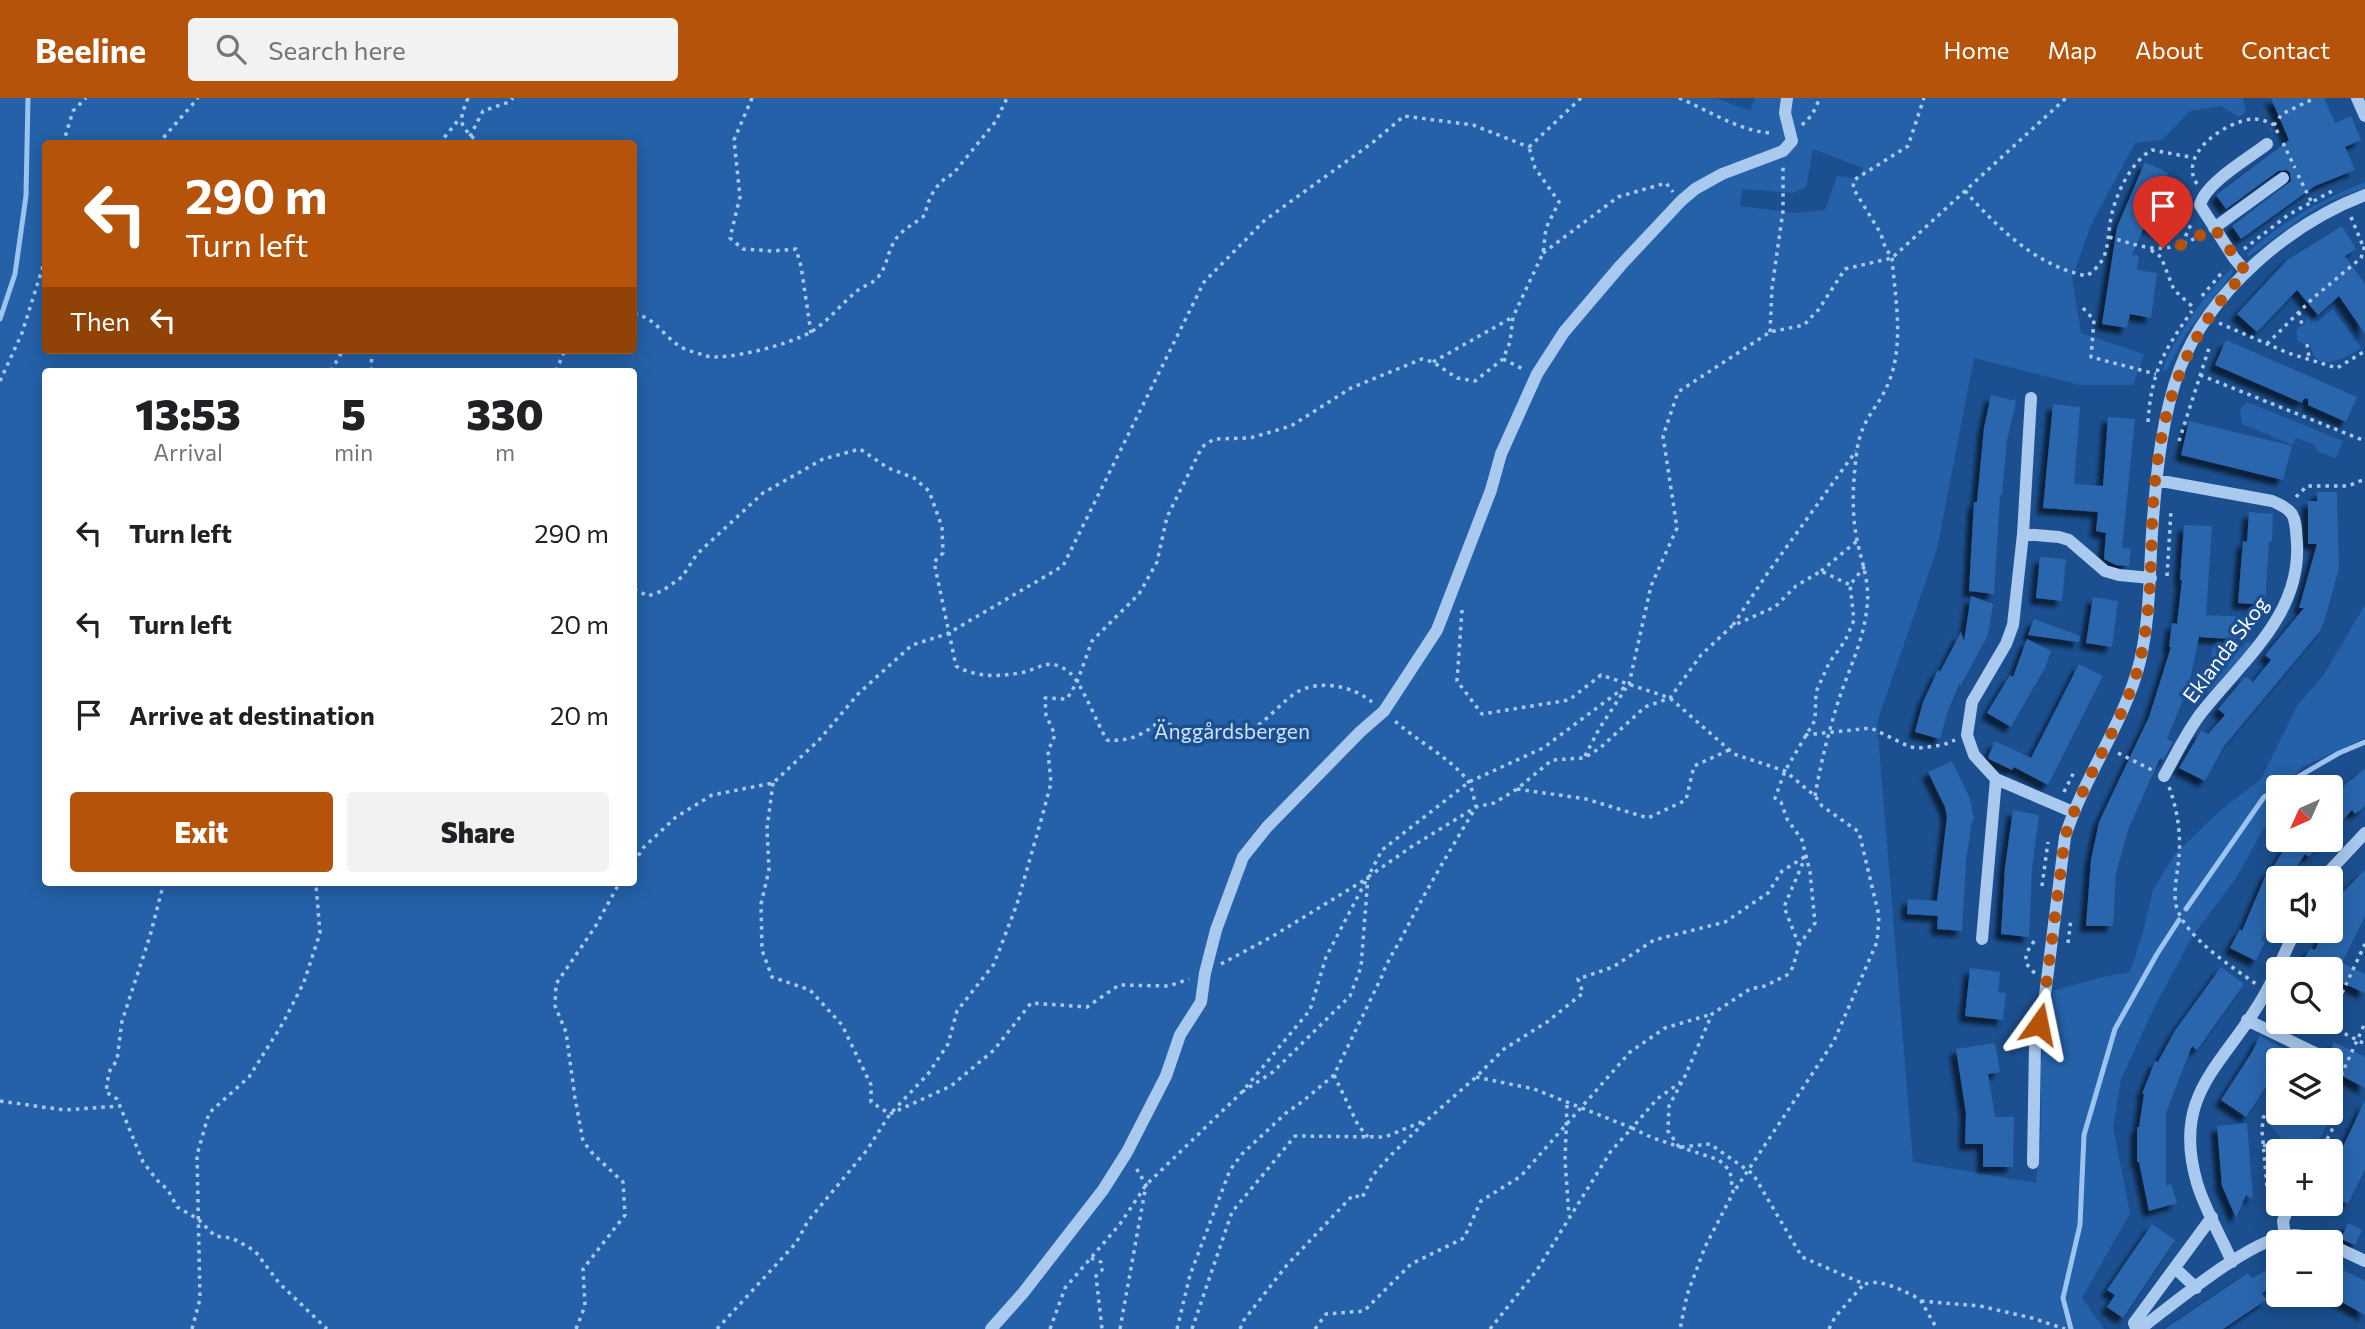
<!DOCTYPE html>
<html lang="en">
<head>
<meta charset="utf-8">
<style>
	:root { --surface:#fff; --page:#f2f2f2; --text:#202124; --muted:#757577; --accent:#b45309 }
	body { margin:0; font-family:Commissioner,sans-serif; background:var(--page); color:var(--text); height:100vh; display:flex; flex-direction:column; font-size:26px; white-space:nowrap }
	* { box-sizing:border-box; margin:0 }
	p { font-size:23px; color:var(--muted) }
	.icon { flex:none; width:38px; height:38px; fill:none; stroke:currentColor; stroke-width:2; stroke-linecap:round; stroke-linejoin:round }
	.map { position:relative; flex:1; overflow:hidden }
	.details { position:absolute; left:42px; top:270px; width:595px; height:518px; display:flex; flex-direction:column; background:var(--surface); border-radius:7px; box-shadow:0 4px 18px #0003 }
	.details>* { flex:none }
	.top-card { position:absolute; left:42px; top:42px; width:595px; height:214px; border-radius:7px; box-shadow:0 4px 18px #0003; background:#b45309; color:#fff; overflow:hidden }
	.needle { width:46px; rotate:225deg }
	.tools { position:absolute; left:2266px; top:677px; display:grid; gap:14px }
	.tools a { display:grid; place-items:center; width:77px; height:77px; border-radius:7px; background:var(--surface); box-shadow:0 4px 18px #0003; font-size:35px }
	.pin { position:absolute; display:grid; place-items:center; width:60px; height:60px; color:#fff; margin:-72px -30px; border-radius:50% 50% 50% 0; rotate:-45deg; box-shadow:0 0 7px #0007 }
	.pin .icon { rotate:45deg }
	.me { position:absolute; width:77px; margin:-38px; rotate:12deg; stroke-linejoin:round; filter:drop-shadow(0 0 5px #0008) }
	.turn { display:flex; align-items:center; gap:24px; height:147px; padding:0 28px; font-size:32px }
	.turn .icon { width:91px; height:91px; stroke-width:2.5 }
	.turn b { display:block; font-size:49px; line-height:60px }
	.then { display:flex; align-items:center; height:66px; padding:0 28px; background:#0003; gap:14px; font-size:26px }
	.eta { display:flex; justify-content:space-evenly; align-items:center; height:119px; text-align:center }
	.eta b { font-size:42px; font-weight:800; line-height:49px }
	.button { display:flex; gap:14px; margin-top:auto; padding:14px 28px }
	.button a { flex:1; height:80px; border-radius:7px; background:var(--accent); color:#fff; font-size:28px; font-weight:800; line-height:80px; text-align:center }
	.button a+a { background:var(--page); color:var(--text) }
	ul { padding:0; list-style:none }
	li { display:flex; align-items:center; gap:21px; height:91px; padding:0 28px }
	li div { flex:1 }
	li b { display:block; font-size:26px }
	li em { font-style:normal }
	header { display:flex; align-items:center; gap:42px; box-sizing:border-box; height:98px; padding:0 35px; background:var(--accent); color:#fff }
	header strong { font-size:33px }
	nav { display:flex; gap:38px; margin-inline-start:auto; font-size:24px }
	.search { width:490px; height:63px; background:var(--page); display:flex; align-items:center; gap:18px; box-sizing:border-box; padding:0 24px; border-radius:7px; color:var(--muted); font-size:26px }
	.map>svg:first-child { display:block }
</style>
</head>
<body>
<header>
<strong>Beeline</strong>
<div class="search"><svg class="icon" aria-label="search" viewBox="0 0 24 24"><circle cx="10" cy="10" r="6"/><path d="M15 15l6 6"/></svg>Search here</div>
<nav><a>Home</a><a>Map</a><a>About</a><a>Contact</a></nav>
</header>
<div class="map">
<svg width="2365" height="1231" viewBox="0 0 2365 1231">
	<defs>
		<filter id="shadow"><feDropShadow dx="-6" dy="6" stdDeviation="2" flood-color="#0009"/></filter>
	</defs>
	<rect width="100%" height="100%" fill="#1b4f8f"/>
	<path fill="#2461a8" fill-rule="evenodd" d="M0,0H1716L1750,13L1755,0H2243L2246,14L2239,19L2221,8L2190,13L2162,42L2135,45L2091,127L2072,180L2081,235L2144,256L2133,287H2080L1974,260L1937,451L1877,624L1913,1064L2036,1085L2041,1031V964L2053,893L2098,880L2130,874L2143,834L2153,792L2175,756L2221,712L2261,681L2298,606L2323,578L2365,507V640L2302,669L2282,689L2278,690L2274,713L2234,783L2193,837L2156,906L2121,981L2113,1029L2130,1115L2082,1200L2104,1231H0ZM46,46H634V252H46ZM1813,51L1863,70L1858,81L1837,78L1825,112L1796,115L1740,108L1742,91L1793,95L1806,89ZM46,273H634V784H46Z
		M2365,84V90L2330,103L2307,116L2248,159L2247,155C2283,123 2320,102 2365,84Z
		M2233,170L2232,176L2185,237L2167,272L2164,273L2163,271C2170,247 2212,184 2233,170Z
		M2333,211L2361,250C2346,260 2313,278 2310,245L2304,246L2298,243L2296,234L2299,229L2305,226L2306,213L2317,224Z
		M2247,304L2343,343L2336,360L2318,354L2315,347L2296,340L2293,347L2242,326L2240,312Z
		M2214,541L2254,545L2208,595L2206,592Z
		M2331,1001L2336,1007C2335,1015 2331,1020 2327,1027C2324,1033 2321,1040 2315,1045C2295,1059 2276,1038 2268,1022L2272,1011L2278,1004V1015H2331Z"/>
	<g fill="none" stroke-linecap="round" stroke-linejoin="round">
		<path stroke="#9cc4f0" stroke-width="5" d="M0,221L15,176L26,98L28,0
			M2279,690L2339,655L2365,644
			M2186,811L2264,699L2278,690
			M2071,1231L2063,1200L2080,1127L2084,1037L2115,931L2157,856L2179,822"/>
	</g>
	<path fill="#2a66ad" filter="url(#shadow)" d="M2271,0H2324L2335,25L2351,18L2361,42L2345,49L2355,72L2315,88L2241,141L2232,128L2291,83L2290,75L2287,72L2278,73L2226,111L2216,97L2289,42Z
		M2145,64L2168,75L2163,87L2181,95L2163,135L2145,127L2132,157L2139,158L2137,172L2157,175L2151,220L2130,216L2127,230L2102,226L2117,129Z
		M2342,128L2356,151L2345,158L2365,186V236L2339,198L2318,217L2297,192L2257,234L2237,216L2287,162Z
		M2226,242L2357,299L2346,324L2308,307V301L2304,300L2302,305L2215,267Z
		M1991,297L2016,303L2007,342L2002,397H2000L1994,496L1969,493L1974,404H1977L1984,330Z
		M2053,306L2080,309L2074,386L2103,388L2108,319L2135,321L2122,450L2131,451L2129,468L2116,467L2104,461L2106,435L2096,433L2098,414L2043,410Z
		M2189,323L2292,348L2283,382L2181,357Z
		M2317,394H2337V403L2339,470L2324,524L2320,533L2224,648L2205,683L2179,670L2201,633L2208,636L2225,617L2218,611L2245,579V581L2247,579L2253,584L2271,562L2265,557L2304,510H2299L2317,446H2308V403H2317Z
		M2249,414L2273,416L2272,444L2269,443L2265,507L2238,505L2243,443L2247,444Z
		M2184,427L2212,428L2206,517L2250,519L2248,542L2199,539L2189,587L2167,641L2173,644L2163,662L2160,660L2128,732L2116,775L2113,828H2086L2091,762L2099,724L2149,619L2171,549H2169L2172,525L2177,526L2182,482H2180Z
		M2040,459L2066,461L2062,503L2036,500Z
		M1971,498L1993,506L1988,537L1960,589V585L1948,612L1940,641L1915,634L1923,604L1938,572L1940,574L1961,534L1964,543Z
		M2093,499L2118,503L2112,549L2086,545Z
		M2034,521L2080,538L2079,544L2028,537Z
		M2027,541L2051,553L2045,570L2011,629L1987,615L2010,577L2013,579Z
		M2079,566L2103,578L2048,687L2014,669L2012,672L1989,661L1988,659L1995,643L2031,660Z
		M1952,663L1970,701L1974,722H1972L1966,763L1962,833L1937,831L1938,818L1907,816L1908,801L1937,803L1947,719L1945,709L1928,674Z
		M2365,671V708L2355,716L2352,712L2331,735V703L2339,695L2337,693Z
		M2013,712L2039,717L2032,771L2029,839L2001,836L2005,769Z
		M2290,742H2325L2309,759L2305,756L2289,780H2278V818L2273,815L2261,842L2265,844L2256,863L2230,850L2240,831L2242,833L2267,774L2269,775Z
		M2365,772V818L2342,865L2365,876V895L2331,880V872H2314L2302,866L2310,850L2315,852L2324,833H2331V818L2343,794Z
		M2221,869L2244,886L2197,952L2192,948L2166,1015V1088L2171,1086L2177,1105L2149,1113L2139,1064H2137V1029H2139L2144,996H2142L2155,963L2158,964L2174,934Z
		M1970,870L2000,874L1998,894L2006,895L2003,922L1965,918Z
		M2260,938L2304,962H2278V971L2246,1019L2221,1002L2252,954Z
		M2334,944L2365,959V990L2331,972V962H2326Z
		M1995,945L2000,974L1988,976L1995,1019H2014L2013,1069H1983V1046H1965L1966,1015L1956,951Z
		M2365,1002V1071L2348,1106L2331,1099V1074Z
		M2247,1025L2253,1101L2246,1097L2236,1120L2222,1088L2217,1028Z
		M2348,1125L2362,1132L2355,1147L2341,1141Z
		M2152,1126L2175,1142L2123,1220L2107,1209L2115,1197L2107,1192Z
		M2331,1166L2365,1183V1217L2331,1198Z
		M2272,1169L2278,1180V1186L2262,1195L2266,1202L2223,1231H2165L2248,1175L2252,1180Z"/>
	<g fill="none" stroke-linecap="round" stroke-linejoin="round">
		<path stroke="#a9c9ee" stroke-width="3.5" stroke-dasharray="3.5 5" stroke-linecap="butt" d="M468,0C457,27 460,26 479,46
			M752,0L734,42L740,99L730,140L743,151L772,153L796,151L801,168L811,235
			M1679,0C1708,12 1742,35 1774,35
			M1802,27L1812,17L1820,0
			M2278,35L2274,27L2282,16L2315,0
			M2283,45L2295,70
			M63,46L73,13L86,0
			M158,46L198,0
			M439,46L460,20
			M466,46L483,13L509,4L513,0
			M1529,49L1581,0
			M2298,77L2311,103
			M2197,86C2177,56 2226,23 2253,21C2260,21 2267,23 2274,27L2271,32
			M1965,93C1998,130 2036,168 2087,178C2109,161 2106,151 2110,126C2113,101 2130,64 2152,52L2195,60
			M2351,119L2363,148
			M2109,139C2149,151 2165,158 2203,136
			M2182,146L2192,124
			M2244,151L2288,117L2334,92
			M2151,152L2161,159L2174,192L2194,210
			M1543,155L1618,99L1666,85L1673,94
			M2202,198L2224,172
			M2083,210L2094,222L2091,259L2156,276
			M2299,214L2302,227
			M634,216C654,218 664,239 681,249C688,253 698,255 706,258C727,263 790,246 809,235C827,225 841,206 857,193C862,188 870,187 875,182C889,170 886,150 900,136C907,129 917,124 925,117C928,100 937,83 953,76L996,23L1007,0
			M2219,225L2288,255L2337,270L2365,253
			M1770,234L1772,190L1783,113V69
			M2267,246L2312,201L2361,160L2365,147
			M2307,246L2309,259
			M1503,261L1523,271
			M1433,264L1513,219
			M331,273L343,252
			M371,273L372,252
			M556,273L565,252
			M2200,277L2365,343
			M0,283L22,235L45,162L46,153
			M2148,324C2151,275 2164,252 2192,213
			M2179,343L2210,247
			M2296,399L2307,388H2348L2365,381
			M1821,473L1857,443
			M2167,478L2171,413
			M634,491L648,498L662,493L682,479L697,456L763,395L823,361L860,351L888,370L914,380L929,393L942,429L943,455L934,464L956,568C976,579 997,579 1019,575C1040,572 1048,557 1070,575C1082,585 1097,626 1107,642C1129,644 1143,637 1160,623C1185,632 1219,643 1245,634C1266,627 1282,601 1301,592C1324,582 1354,589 1372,604
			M1462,512L1457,583L1482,616L1569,602L1601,577L1670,600L1734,656L1785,673L1815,698L1822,708L1859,734L1879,818L1877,844L1834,943L1733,1095
			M1733,527L1767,476L1856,353
			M1805,637L1871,630L1910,649L1919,650L1943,647L1955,642
			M2118,655L2152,672
			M1585,658L1599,631L1626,590
			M773,685L767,730L769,772L761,806L762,852L772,879L810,892L842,927L871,987V1004L890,1016L951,988L994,952L1031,905L1087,909L1119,887L1169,888L1189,881
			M2169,689C2177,710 2181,735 2179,758C2178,774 2173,791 2176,807C2184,839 2231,868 2256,886
			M1517,691L1586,701L1648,720L1686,702L1694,668L1729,652
			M2064,694L2075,672
			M1815,698C1821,663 1830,628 1841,595C1851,567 1864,540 1867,509C1870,484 1862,466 1857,442C1851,413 1853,382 1857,352C1862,318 1880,309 1890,281C1904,243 1895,199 1892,160L1885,149L1881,136L1853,90L1854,82L1908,48L1924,0
			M634,765L643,750L676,719L712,697L773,685L819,642L859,595L912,547L947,536L1063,468L1204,184L1265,122L1372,45L1404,18L1473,27L1529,49
			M164,784L150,838L122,923L117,962L109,974L106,994L117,1001L143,1064L157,1082L168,1092L177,1109L198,1121L215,1138L232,1140L255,1153L279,1185L327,1231
			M2042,788L2048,744
			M2068,845L2071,821
			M1799,847L1784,809L1805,760
			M1221,866L1273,838L1366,781
			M2035,875C2020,864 2026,853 2036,841
			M2342,895L2365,846
			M2322,924L2365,946
			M1334,977L1358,1027L1368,1039
			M1476,979L1534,991L1632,1030L1657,1001L1681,984
			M2334,993L2365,925
			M1242,994L1273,974L1350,898L1361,869L1368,779L1382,752L1469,684L1543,650L1629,586L1651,488L1677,430L1663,338L1678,294L1770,234L1804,227L1819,211L1845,171L1892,160L2066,0
			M0,1003L64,1012L120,1008
			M1567,1007L1565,1062L1569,1118
			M2314,1045L2319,1052
			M2263,1047L2289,1054
			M1679,1049L1668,1033L1669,1008L1685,978L1712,916L1750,891L1765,888L1787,877L1793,869L1799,847L1815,825L1810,774L1802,742L1787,721L1781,704L1775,700L1785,673L1815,622L1816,594L1829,565L1845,543L1854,522L1850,487L1865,468
			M1681,1049L1710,1046L1753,1076L1802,1159L1864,1186L1878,1184L1895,1189L1914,1198L1921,1203L1937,1231
			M2316,1054C2331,1041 2341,1016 2337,998L2331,992
			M2275,1103L2267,1089L2262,1033L2263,1020L2278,996
			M1091,1160L1101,1164L1102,1172L1096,1178L1102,1231
			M1921,1203L1980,1208L2032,1220L2065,1231
			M192,1231L200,1201L197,1057L209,1015L249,979L283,925L304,884L320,835L316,787L318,784
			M576,1231L585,1208L583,1171L625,1117L623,1084L593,1056L583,1043L575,1000L566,934L555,908L556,886L595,829L620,784
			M717,1231L796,1145L808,1123L867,1052L890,1016L928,976L948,946L957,913L994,866L1017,806L1042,719L1051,685L1048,653L1055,637L1046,617L1045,600L1067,601L1077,584L1092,543L1139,496L1157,464L1167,419L1202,349L1214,341L1250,340L1291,328L1351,290L1422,261L1433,264L1457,280L1475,283L1503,261L1510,244L1513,219L1543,155L1546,130L1559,104L1535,70L1529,49
			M1050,1231L1065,1190L1120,1126L1146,1087L1242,994L1310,912L1326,859L1368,779L1411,749L1476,709L1494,705L1517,691L1552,662L1584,660L1600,650L1645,609L1670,600L1701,557L1732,528L1775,509L1796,488L1821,473L1850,487
			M1120,1231L1146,1087L1135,1068
			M1177,1231L1190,1177L1230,1072L1242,1056L1286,1015L1303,1003L1334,977L1382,878C1387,863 1395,852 1402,839C1425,794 1450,752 1476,709C1474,701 1472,689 1468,683C1451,660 1415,642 1394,622
			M1192,1231L1232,1114L1295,1038L1385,1039L1424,1023
			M1240,1231L1244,1222L1287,1167L1353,1097L1362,1100L1373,1077L1390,1058L1426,1023L1476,979L1504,951L1547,924L1583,895L1578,881L1613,869L1654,842L1725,824L1768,795L1782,773L1806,758
			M1315,1231L1326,1216L1364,1213L1411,1166L1464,1140L1481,1103L1521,1078L1630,954L1665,930L1712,916
			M1490,1231L1537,1172L1611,1053L1632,1030L1653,1040L1719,1062L1730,1073L1733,1095L1705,1149L1687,1197L1680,1231
			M1829,1231L1835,1219L1864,1186"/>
		<path stroke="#a9c9ee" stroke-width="12" d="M2357,0L2365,18
			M2214,130L2283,80
			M2246,174L2234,160L2200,107C2205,85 2249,60 2267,46
			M2156,382L2272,403C2297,413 2295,420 2297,445C2301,517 2243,562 2202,614C2187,633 2176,657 2164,678
			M2023,436L2059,439L2069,442L2105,473L2119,477L2151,480
			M1996,681L2073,714
			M2323,780L2365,735
			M1982,841L1996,681L1974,657L1967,637L1972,604L2006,546L2013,527L2023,436L2031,300
			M2247,922L2319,957
			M2033,1065L2035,947L2045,897L2065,739C2084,678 2125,624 2140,563C2151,516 2149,469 2153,421C2157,371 2162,318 2180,270C2209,194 2290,125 2365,97
			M2212,1119L2134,1225L2136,1230L2140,1231C2176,1204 2242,1148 2284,1138C2299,1135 2312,1140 2326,1144
			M2285,1138L2283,1123L2290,1106
			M2331,1147L2365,1163
			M2232,1164C2221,1138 2205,1112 2197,1085C2171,996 2223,968 2262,901C2275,879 2284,856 2295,833
			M2175,1170L2196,1190
			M991,1231L1023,1195L1103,1092L1127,1054L1166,978L1180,937L1201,904L1205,875L1216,832L1243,759L1267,729L1360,634L1384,613L1437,532L1491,392L1501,356L1537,276L1564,234L1621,167L1681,103L1695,91L1722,76L1783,53L1792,43L1785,15L1787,0"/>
	</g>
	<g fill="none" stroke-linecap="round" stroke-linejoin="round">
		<path stroke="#b45309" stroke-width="12" stroke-dasharray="0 21.6" d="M2039,926L2045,897L2065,739C2084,678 2125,623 2140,563C2150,518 2151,472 2152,426C2156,330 2176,245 2246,174L2214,130L2181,147L2163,150"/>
	</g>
	<g text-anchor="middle" stroke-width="7" stroke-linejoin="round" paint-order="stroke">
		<g font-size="21" fill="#fff" stroke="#1b4f8f">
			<text transform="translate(2226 552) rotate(-53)" y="7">Eklanda Skog</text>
		</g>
		<g font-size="21" fill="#cfe3fa" stroke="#1b4f8f">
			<text x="1232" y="641">Änggårdsbergen</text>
		</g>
	</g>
</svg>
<div class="tools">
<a><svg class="needle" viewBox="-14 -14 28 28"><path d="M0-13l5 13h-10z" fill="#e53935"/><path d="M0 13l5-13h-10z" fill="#757577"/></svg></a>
<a><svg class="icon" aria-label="sound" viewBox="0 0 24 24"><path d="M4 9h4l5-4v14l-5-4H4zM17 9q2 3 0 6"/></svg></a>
<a><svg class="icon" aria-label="search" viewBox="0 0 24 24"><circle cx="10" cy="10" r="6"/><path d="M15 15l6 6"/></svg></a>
<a><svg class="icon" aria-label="layers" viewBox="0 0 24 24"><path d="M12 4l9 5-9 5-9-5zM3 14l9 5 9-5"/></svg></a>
<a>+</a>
<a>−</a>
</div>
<div class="pin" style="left:2163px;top:150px;background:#d93025"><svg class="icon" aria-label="arrive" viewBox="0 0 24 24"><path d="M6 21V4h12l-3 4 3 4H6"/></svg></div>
<svg class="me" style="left:2039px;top:926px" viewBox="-20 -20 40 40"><path d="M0-17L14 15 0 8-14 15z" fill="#b45309" stroke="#fff" stroke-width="4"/></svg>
<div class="top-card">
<div class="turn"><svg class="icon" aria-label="left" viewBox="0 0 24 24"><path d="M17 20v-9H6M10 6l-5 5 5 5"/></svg><div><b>290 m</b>Turn left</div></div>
<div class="then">Then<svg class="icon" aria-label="left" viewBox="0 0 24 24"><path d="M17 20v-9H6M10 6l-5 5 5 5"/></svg></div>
</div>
<section class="details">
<div class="eta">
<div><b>13:53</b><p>Arrival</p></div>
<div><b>5</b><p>min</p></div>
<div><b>330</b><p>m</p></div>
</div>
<ul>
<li><svg class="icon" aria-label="left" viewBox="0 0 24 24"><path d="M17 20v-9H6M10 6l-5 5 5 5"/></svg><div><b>Turn left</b></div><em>290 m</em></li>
<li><svg class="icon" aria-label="left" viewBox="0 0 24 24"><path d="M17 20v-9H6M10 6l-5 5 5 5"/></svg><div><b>Turn left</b></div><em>20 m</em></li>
<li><svg class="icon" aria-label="arrive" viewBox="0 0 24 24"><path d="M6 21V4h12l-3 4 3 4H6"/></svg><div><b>Arrive at destination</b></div><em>20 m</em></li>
</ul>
<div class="button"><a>Exit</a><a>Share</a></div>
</section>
</div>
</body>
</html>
